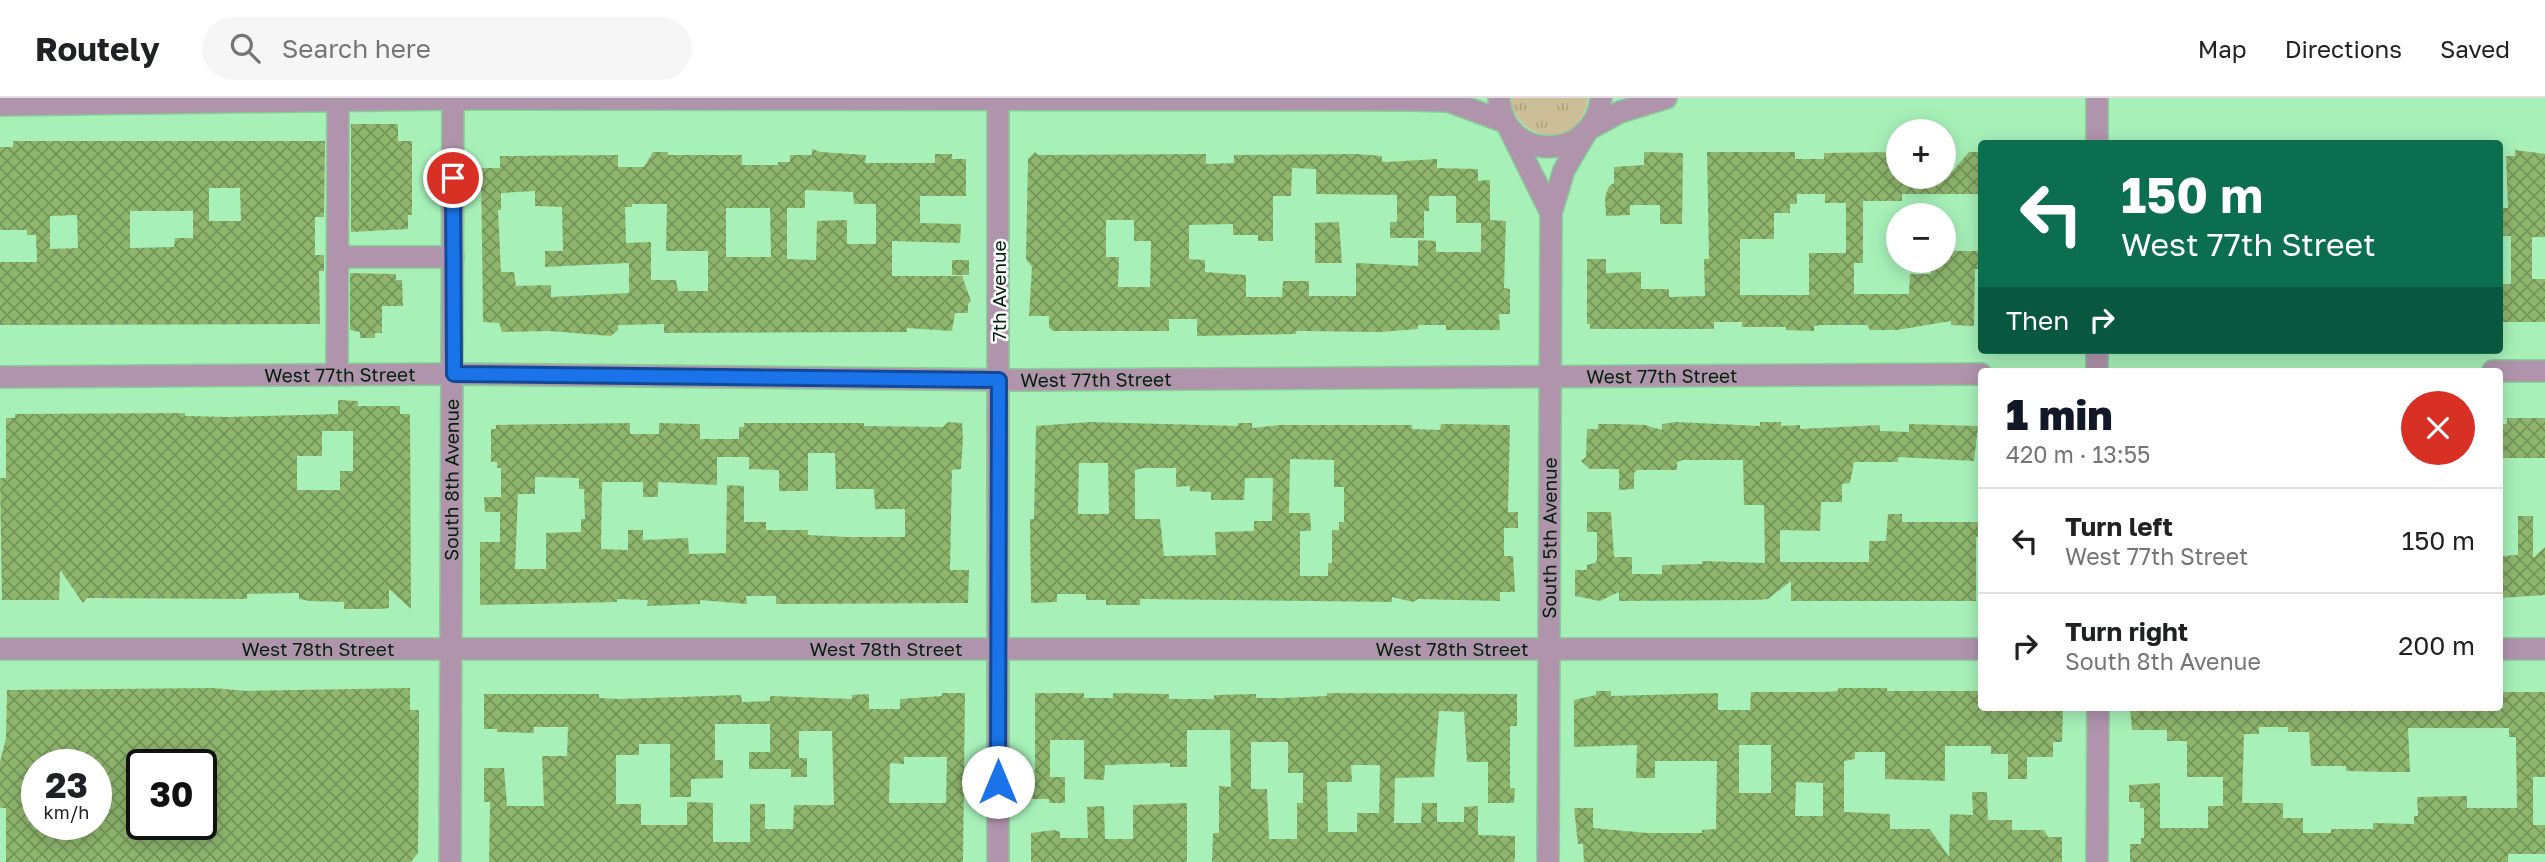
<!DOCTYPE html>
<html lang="en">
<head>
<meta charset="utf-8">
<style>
	:root { --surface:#fff; --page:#f6f6f6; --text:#202124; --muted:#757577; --line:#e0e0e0; --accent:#111827 }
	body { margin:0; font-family:"Golos Text",sans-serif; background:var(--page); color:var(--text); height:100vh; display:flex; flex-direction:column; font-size:26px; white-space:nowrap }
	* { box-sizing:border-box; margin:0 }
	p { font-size:23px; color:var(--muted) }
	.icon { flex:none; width:38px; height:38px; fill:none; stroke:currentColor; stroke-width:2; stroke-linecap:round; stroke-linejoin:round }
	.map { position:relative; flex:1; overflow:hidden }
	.details { position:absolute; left:1978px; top:270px; width:525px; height:343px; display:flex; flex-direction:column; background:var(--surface); border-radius:7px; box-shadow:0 4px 18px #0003 }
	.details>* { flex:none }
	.banner { position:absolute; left:1978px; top:42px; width:525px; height:214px; border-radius:7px; box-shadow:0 4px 18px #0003; background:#0b6e4f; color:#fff; overflow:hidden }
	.fabs { position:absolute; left:1886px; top:21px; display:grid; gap:14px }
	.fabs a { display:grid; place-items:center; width:70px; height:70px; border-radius:50%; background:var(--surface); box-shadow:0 4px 18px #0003; font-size:35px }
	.speed { position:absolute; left:21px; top:651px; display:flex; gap:14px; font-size:35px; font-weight:700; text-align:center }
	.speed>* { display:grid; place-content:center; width:91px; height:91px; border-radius:50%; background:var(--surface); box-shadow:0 4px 18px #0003; line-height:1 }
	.speed small { font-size:18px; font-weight:400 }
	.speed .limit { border:4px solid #111; border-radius:10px; background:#fff; color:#111 }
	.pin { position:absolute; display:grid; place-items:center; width:60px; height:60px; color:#fff; margin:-30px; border:4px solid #fff; border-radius:50%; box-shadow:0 2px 7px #0007 }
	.me { position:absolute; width:77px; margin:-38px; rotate:0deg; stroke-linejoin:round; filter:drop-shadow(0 0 5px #0008) }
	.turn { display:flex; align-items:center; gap:24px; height:147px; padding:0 28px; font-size:32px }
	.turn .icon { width:91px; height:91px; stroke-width:2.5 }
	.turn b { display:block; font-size:49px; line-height:60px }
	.then { display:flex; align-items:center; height:66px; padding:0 28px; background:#0003; gap:14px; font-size:26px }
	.round { display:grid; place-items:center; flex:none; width:74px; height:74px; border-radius:37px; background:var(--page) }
	.headline { display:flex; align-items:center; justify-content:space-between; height:119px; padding:0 28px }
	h1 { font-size:42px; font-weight:800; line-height:52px; color:var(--accent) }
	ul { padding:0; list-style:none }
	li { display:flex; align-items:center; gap:21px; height:105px; padding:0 28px; border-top:2px solid var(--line) }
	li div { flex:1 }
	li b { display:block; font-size:26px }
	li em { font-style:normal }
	header { display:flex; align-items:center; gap:42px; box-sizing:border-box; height:98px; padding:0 35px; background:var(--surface); border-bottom:2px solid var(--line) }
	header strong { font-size:33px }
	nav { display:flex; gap:38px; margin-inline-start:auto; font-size:24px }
	.search { width:490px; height:63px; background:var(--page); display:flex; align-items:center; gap:18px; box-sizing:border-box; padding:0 24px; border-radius:38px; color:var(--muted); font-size:26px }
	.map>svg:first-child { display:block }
</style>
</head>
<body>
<header>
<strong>Routely</strong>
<div class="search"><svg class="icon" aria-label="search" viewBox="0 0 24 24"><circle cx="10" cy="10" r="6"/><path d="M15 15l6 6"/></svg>Search here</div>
<nav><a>Map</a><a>Directions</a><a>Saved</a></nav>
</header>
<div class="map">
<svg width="2545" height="764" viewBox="0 0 2545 764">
	<defs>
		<pattern id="grass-tufts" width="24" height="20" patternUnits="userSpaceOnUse" patternTransform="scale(1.75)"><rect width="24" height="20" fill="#ccbe96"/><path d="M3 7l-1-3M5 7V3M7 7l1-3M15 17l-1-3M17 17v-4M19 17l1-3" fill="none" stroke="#aea380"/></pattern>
		<pattern id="building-cross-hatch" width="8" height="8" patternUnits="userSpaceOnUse" patternTransform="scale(1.75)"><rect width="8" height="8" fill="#90b66e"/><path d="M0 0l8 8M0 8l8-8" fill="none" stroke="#739459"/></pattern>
	</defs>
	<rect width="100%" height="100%" fill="#a7f1b9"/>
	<path fill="url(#grass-tufts)" d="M1509,0H1588C1581,51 1520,48 1509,0Z"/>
	<path fill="url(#building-cross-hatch)" fill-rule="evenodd" d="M351,26H398V43H412V117H408V131L351,134Z
		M13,43H325L324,119H315V157H324V173H319L320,226L0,227V164H37L36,137H27V132H0V49H13ZM209,90H240L241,123H209ZM130,113H193V140H175L174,149L130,150ZM77,117L78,150L50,151V118Z
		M812,51L821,54L866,57L865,65H935V56H952V61H966V98H920V125L961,126L960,145L892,143V178H962L971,203L968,206V215H955L952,233L907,230V234L664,235V226L618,227V232L611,238L549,233L502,234L499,225L483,224L481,70H500V58L618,57V69H644L653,54H668V57H742V67H778V64H790V57H812ZM805,92L853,94L854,106H876V146H847V122L817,123L816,162L787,161V110H805ZM535,93V108L562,109L563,153H545V169L629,165V195L551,199V187L516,188L514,174H501L498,112H501V95ZM632,106H667L666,153H708V193H678L676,182H651V144L626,145L625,109H632ZM726,110H770L771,159H726Z
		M2515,52L2545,56V139H2532V181H2545V224H2499V186H2511V138H2499V110H2508L2506,58H2515Z
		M1035,54L1038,57L1206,56V66L1234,65V57L1357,56L1382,58V63L1386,64L1437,61V70L1478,71V83L1490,82V122L1506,123L1504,190L1510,191V216H1499L1500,232H1446V227H1418V231L1380,234L1304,233H1296V236L1197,238V221H1169V233H1053L1049,229V218H1029L1032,169L1026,161L1028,61ZM1292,70L1316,71V96L1397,97V124H1390V140H1424V113H1429V98H1456V125H1481V154H1436V143L1418,142V168L1356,165V198H1309V183H1283L1282,199H1246V177L1205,174V162L1189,161V127L1233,126V137H1258V143H1273V98H1291ZM1106,122H1134V143H1151L1150,189H1118L1119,159H1106Z
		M1644,54L1683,55L1682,126H1660V107H1630V117L1606,118L1605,99L1609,88L1614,85V69L1644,67Z
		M1707,54H1795V61H1824V55L1899,54V79H1945V82L1969,54H1981V96H1902V103H1863V165H1854V196H1909L1910,176H1931V163H1944V153H1981V171H1975L1974,228L1951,227V223L1897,232H1870L1867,227H1822L1814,228V233L1786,232V229H1742V224H1714V231H1590V226H1587V161H1606V175L1641,174V191H1669V199L1705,198L1704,161H1709ZM1797,96H1825V105H1846V155H1809V197H1740V141H1774V115H1790V106H1797Z
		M1339,124L1342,165H1315V125Z
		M952,162H969V177H952Z
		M350,175L396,176V182H402L403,208H382V235H375V240H360V234L350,232Z
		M338,302L358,303V308H400V316H410L411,511L389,491V510L381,511H344V504L310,503L299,501V495L247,496V501L87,500L83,505L60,472L59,502H2L0,380H6V320H15V316L185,315V318L228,319L338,316ZM322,333H353V373H340V392H297V358H322Z
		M2507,320H2545V360H2499V326H2507Z
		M948,324L962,325L963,340L961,371L952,372L950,472H969L968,505L776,506V498H746L747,506L700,502V506L647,508L648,502L617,501V504L480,507V444H500V414H485L484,399H501V370H497V364H491V331H496V327L630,325V336H659V325L695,326H700V341H739V329H744V325H864V328L943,329ZM808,355H835L836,391H874L875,411H905V439H847L808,437V432H766V424H744V388L727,387L726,455L689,456L688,440L643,442V432H628V452L601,451L602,384H643V399H658V384L717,387V359H749V371L779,372V393H808ZM535,379L579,380V391H584L585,421H581V434L546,435V471H515L518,396H535Z
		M1090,324L1238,328V325H1252V330L1280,327H1412V331L1440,332L1441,326L1510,327L1508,414H1518V430H1504V458H1513L1515,494H1500V503L1418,501L1413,504L1392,499V504L1140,501V507H1106V502H1086V496H1057V504L1031,505L1030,421H1034L1036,328ZM1290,361L1334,362V389H1344V424H1339V432H1332V465H1328V478H1300V433H1311L1310,415H1289ZM1079,365H1108L1109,416H1078ZM1144,370H1176V389L1190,388V393L1211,394V402H1244L1245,380H1273L1272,423H1254V433L1215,434L1216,457L1164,458L1160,421H1135V372Z
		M1676,324L1760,328V324H1781V328L1800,327V331L1880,327V333L1909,334V326L1978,328L1974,363L1898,359V364H1854L1850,385L1842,386V404H1821L1820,433L1780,432V464H1869V443H1886L1888,416H1902V424H1981V439H1976V503H1791V483L1768,501L1756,502L1619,503V494L1600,503L1575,498V472H1587V467L1595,465L1597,462V434H1587V414H1611L1614,459H1632V476H1662V467L1702,466V463L1765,465L1764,407H1744L1743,362H1683L1677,364V372H1637L1634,375V391L1619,392V371H1590L1581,363L1586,359L1587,331H1598V326H1613L1645,327L1662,332V326Z
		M2518,418H2533V460L2545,449V497L2499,500V458L2518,457Z
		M214,590L246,593L410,590V612H419V641L418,755L411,764H6V710H0V664L6,640L7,592ZM37,667H99V730L54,733V730H37ZM142,667H215V696H201V729L142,727Z
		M1838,590H1887V593H1978V609L2063,611L2062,644H2053V659H2027V681H2008V656H1991V648H1945V683L1885,681V654H1855V661L1844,663V714L1890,716V731H1930L1949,759L1950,716L1973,717L1972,694H1987L1988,722H2012V732H2044L2048,739H2062V764H1584L1583,746H1578L1574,710H1593V730L1647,735H1702V732L1716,731L1717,663H1655V680H1636L1637,647L1574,649V602L1596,597V593H1611V598L1718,595V612H1750L1751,594H1824L1838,593ZM1739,647H1771V695H1739ZM1796,684L1823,685V718H1795Z
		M2499,594H2545V679H2533V727H2545V756H2508V764H2130V746H2141V740H2144V710H2140V704H2129V687L2160,685V730H2208V708H2223V679H2187V643H2167V632H2132L2130,609H2499ZM2259,629H2288V634H2309L2311,668H2346V673L2392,674H2410L2408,630H2509V639H2516L2517,710H2467V698L2417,699L2418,718H2414V726L2373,725V731H2331V735H2303V720H2283V705H2242L2244,636H2259Z
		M942,595H965L963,764H489L490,704H484V670H504L507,708H544L542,658H567L568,629H533L534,635L497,634V631H484V596H599V600L619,601L741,597L742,604L770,603V598L852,601V597L869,596V611H900V601L942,598ZM715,626H770V654H749V671H791V679H807V660H799V633H832L834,707H794L793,731H765V706H750V744H713V705L687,704V727H641V706H616V657H639V646H670V699H691V681L723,680V662H715ZM904,659H947L946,705H889L890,665L904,666Z
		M1035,595H1084V600H1113V595L1169,596V601H1214V597L1256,596V600H1283L1327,598V595L1517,596V628H1510V690H1515L1514,705H1488V664H1467L1464,614L1439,613L1434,679L1395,680L1394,725H1421L1422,705H1437V724H1464V709L1478,708V737L1515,738V760L1514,764H1212L1213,735H1219V688L1231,689L1230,632H1187V669H1170V665L1105,667L1104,682L1084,681V642H1050V679H1065V705H1049V701H1031V687H1035ZM1251,644H1288V675H1303V705H1297V741H1269L1267,691H1251ZM1351,667H1380L1379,715H1357V734H1328L1327,684H1352Z
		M1187,705V764H1031V735L1054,732L1060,734V740H1088L1087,709L1104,708L1105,741H1133V707Z"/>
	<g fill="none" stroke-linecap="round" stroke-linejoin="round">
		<defs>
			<g id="minor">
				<path d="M998,0V764"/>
				<path d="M1499,0C1503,65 1594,65 1601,0"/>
				<path d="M2097,0V46"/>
				<path d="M0,7L453,1L1406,2L1448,3L1505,24"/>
				<path d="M1589,31L1620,14L1666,0"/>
				<path d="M1510,32L1551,115"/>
				<path d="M338,159H453"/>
				<path d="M2097,252V273"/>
				<path d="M2493,273H2545"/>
				<path d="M337,277L338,0"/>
				<path id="s1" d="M0,279L454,276L1024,282L1981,276"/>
				<path id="s2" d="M0,551H1981"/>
				<path d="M2499,551H2545"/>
				<path id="s3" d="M450,764L453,0"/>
				<path id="s4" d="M1548,764L1551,115L1564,72L1587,33"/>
				<path d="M2097,764L2098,609"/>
			</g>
		</defs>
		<use href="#minor" stroke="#89cc9a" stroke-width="24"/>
		<use href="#minor" stroke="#b094ac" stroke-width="21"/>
	</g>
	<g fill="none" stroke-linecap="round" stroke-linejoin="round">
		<defs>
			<path id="route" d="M453,80L454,276L999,282L998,684"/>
		</defs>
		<use href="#route" stroke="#114b97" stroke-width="18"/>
		<use href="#route" stroke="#1a73e8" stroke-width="12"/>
	</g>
	<g text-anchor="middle" stroke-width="5" stroke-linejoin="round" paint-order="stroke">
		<g font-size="19" fill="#03210d" stroke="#fdfdfd">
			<text transform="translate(999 193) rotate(-90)" y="7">7th Avenue</text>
			<text dy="7" stroke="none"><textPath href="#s1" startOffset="340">West 77th Street</textPath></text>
			<text dy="7" stroke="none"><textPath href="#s1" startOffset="1662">West 77th Street</textPath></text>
			<text dy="7" stroke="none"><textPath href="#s1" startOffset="1096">West 77th Street</textPath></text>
			<text dy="7" stroke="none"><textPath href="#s3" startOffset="382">South 8th Avenue</textPath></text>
			<text dy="7" stroke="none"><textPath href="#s4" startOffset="324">South 5th Avenue</textPath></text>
			<text dy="7" stroke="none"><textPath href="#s2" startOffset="1452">West 78th Street</textPath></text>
			<text dy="7" stroke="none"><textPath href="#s2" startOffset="318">West 78th Street</textPath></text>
			<text dy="7" stroke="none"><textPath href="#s2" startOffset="886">West 78th Street</textPath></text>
		</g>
	</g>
</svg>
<div class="fabs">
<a>+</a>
<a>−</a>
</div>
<div class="speed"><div>23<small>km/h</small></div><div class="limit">30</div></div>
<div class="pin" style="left:453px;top:80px;background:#d93025"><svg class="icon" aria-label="arrive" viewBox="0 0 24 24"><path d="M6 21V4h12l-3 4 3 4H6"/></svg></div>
<svg class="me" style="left:998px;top:684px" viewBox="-20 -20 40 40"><circle r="19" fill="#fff"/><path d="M0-13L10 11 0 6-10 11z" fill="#1a73e8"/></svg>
<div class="banner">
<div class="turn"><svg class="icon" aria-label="left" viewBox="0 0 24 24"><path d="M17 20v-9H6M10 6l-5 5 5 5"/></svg><div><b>150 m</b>West 77th Street</div></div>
<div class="then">Then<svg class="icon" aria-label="right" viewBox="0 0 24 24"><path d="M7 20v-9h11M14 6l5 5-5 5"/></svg></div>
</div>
<section class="details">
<div class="headline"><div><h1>1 min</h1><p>420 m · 13:55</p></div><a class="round" style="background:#d93025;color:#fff"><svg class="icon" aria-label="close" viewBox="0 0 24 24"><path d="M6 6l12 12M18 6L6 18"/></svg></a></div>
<ul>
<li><svg class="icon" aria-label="left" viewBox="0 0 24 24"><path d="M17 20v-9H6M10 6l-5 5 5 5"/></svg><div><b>Turn left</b><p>West 77th Street</p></div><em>150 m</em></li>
<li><svg class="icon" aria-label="right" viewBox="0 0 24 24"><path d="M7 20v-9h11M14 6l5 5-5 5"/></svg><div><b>Turn right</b><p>South 8th Avenue</p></div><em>200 m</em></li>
</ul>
</section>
</div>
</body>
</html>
